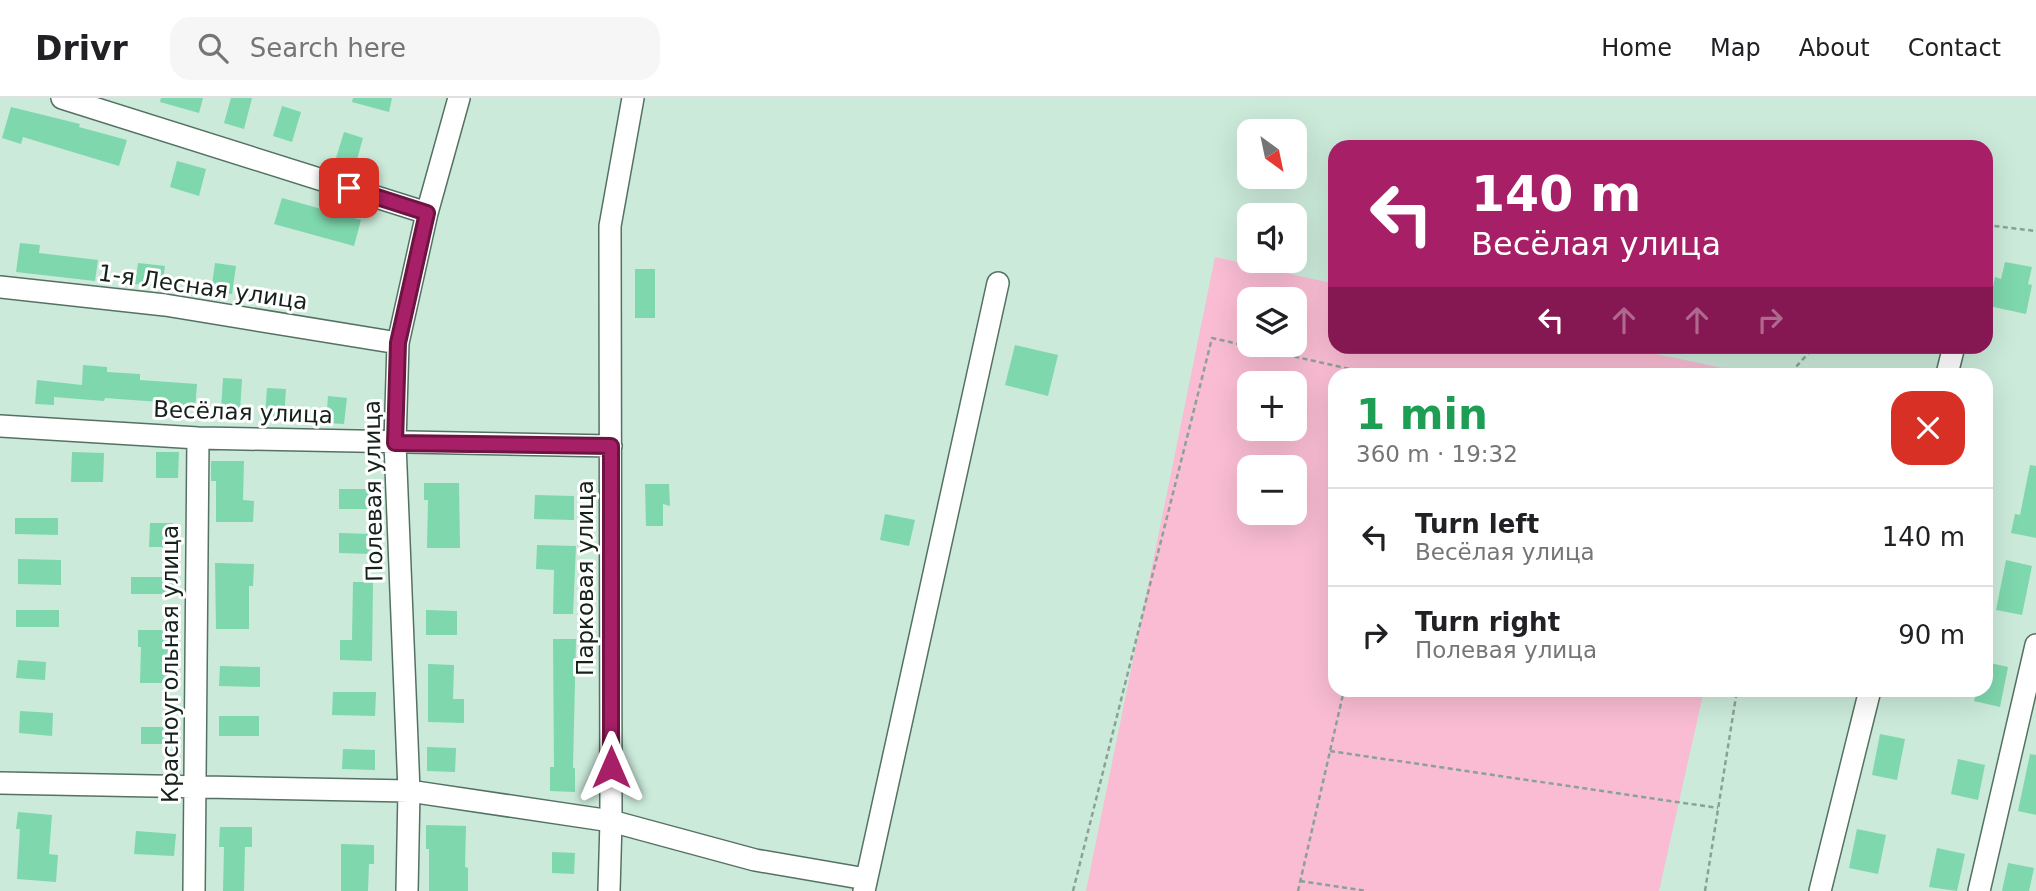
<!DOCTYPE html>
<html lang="en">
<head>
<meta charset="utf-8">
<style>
	:root { --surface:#fff; --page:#f6f6f6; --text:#202124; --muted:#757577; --line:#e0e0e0 }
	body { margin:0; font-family:"DejaVu Sans",sans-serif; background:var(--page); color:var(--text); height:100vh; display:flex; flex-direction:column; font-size:26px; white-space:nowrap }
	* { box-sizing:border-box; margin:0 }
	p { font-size:23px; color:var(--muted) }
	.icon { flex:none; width:38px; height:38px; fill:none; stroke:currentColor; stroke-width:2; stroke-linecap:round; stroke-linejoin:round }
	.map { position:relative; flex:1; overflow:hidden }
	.details { position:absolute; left:1328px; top:270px; width:665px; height:329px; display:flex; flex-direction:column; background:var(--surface); border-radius:21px; box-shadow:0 7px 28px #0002 }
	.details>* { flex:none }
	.hud { position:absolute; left:1328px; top:42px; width:665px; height:214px; border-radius:21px; box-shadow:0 7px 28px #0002; background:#a71f67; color:#fff; overflow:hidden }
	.needle { width:46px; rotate:147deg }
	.buttons { position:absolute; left:1237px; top:21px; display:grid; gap:14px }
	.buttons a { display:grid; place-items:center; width:70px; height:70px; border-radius:14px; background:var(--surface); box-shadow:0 7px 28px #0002; font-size:35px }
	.pin { position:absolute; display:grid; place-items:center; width:60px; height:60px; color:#fff; margin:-30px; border-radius:14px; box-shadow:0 4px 10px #0006 }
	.me { position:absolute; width:77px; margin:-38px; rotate:0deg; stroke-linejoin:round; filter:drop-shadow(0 0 5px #0008) }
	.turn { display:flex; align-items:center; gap:24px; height:147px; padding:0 28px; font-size:32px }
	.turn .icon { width:91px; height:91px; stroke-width:2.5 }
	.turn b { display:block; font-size:49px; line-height:60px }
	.lanes { display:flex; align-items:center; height:66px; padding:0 28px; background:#0003; justify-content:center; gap:35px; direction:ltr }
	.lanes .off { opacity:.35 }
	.round { display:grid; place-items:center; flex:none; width:74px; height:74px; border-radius:21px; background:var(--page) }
	.summary { display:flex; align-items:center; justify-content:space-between; height:119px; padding:0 28px }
	h1 { font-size:42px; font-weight:700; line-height:52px; color:#1e9e55 }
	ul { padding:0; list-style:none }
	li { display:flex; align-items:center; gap:21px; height:98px; padding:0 28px; border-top:2px solid var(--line) }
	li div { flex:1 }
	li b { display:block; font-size:26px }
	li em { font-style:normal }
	header { display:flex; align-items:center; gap:42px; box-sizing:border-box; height:98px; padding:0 35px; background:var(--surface); border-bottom:2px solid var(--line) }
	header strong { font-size:33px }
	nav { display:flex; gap:38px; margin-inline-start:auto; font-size:24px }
	.search { width:490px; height:63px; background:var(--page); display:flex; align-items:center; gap:18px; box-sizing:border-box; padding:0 24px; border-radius:21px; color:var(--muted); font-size:26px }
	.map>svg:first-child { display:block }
</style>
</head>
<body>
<header>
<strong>Drivr</strong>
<div class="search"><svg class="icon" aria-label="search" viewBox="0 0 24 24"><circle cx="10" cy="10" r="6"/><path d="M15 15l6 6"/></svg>Search here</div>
<nav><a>Home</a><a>Map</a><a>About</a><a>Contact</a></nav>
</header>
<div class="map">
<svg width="2036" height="793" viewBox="0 0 2036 793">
	<rect width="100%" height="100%" fill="#cbeada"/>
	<path fill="#f9bcd3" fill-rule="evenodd" d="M1215,159L1335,186V248L1623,249L1751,276H1335V592H1704L1659,793H1086ZM1250,201H1295V247H1250ZM1250,285H1295V331H1250ZM1250,369H1295V415H1250Z"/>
	<path fill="#7ed7ad" d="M161,0H203L199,15L160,4Z
		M231,0H252L244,31L224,25Z
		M353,0H392L389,14L352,4Z
		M282,8L301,14L292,44L273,38Z
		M11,9L80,26L79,29L127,42L119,68L23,39L21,46L2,40Z
		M344,34L363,40L356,65L336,60Z
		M177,63L206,71L199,98L170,89Z
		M282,100L361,122L354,148L274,126Z
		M20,145L40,147L39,155L98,162L95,183L16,174Z
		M2005,164L2032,169L2028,186L2032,187L2026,216L1989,208L1995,179L2001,181Z
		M138,165L165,168L162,189L135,186Z
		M215,165L236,168L232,196L211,194Z
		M635,171H655V220H635Z
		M1015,247L1058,257L1048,298L1005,287Z
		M83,267L107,269V274L140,276V282L197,286L195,312L160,309V304L105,300L104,303L54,299V307L35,306L37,282L82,287Z
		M223,280L242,281L240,313L221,312Z
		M267,290L286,291L284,320L265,318Z
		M328,298L347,300L344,326L326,325Z
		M72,354L104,355L103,384H71Z
		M156,354H179L178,380H156Z
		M211,363H244L243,402L254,403L253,424H216V383H211Z
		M2030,367L2036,368V440L2011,435L2015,416L2020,417Z
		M424,385H459L460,450H427L428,402H424Z
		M645,386H669L670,408L663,406V428H646Z
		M339,391H372L371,411H339Z
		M535,397L574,398V422L534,421Z
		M885,416L915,422L909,448L880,442Z
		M15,420H58V437L15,436Z
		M150,425H173V449H149Z
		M339,435L372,436V456L339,455Z
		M537,447L576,448L573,516H553L554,472L536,471Z
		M18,461L61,462V487L18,486Z
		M2006,462L2032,468L2022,517L1996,512Z
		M215,465L254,466L253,488H249V531H216Z
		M131,479H174V496H131Z
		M353,484H373L372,563L340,562V542H352Z
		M16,512H59V529H16Z
		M426,512L457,513V537H426Z
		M138,532H169L168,569H175V585H140L141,549H138Z
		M553,541H576L573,670H575V694L550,693V669H554Z
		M18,562L46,564L45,582L16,580Z
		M1986,564L2008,569L2000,609L1974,603L1977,592H1986Z
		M428,566L454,567L453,601H464V625L428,624Z
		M220,568L260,569V589L219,588Z
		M333,594H376L375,618L332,617Z
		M20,613L53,615L52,638L19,635Z
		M219,618H259V638H219Z
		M141,629H174V646H141Z
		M1880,636L1905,641L1897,682L1872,677Z
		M427,649L456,650L455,674L427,673Z
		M343,651L375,652V672L342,671Z
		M2030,656L2036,657V717L2018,713Z
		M1958,661L1985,667L1978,702L1951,696Z
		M18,714L52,717L49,756L58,757L56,784L17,781L20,731H16Z
		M426,727L466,728L465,769L468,770V793H429V751H426Z
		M220,729H252V749H245L244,793H223L224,749H219Z
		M1857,731L1886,737L1878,776L1849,770Z
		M136,733L176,736L174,758L134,756Z
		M341,746L374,747V766H369L368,793H341Z
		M1937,750L1965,756L1957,793L1929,789Z
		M552,754L575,755L574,776L552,775Z
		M2008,765L2034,770L2029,793H2002Z"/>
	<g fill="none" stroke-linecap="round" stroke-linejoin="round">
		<defs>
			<path id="minor" d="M62,0L427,115
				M0,189L165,207L398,245
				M1947,276L1954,248
				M0,328L198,340L611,348
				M0,685L409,693L611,723L755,762L866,781
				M194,793L198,340
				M407,793L409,693L395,345L398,245L427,115L459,0
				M609,793L611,723L610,128L633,0
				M864,793L998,185
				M1820,793L1870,592
				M1979,793L2036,547"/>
		</defs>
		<use href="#minor" stroke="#557163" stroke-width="24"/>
		<path stroke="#8aa295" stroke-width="2.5" stroke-dasharray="5 3.5" stroke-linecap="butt" d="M1986,127L2036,133
			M1793,276L1794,271L1815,248
			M1330,653L1718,710
			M1300,783L1367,793
			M1073,793L1212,240L1372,276
			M1298,793L1344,592
			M1705,793L1737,592"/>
		<use href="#minor" stroke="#fff" stroke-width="21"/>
	</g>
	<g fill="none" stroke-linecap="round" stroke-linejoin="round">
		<defs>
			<path id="route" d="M349,90L427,115L398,245L395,345L611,348V669"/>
		</defs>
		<use href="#route" stroke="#6d1443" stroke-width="18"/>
		<use href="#route" stroke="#a71f67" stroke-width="12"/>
	</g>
	<g text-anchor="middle" stroke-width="6" stroke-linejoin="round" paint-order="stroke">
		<g font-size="23" fill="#15211b" stroke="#fff">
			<text transform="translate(203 189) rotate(8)" y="8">1-я Лесная улица</text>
			<text transform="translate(243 314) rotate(2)" y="8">Весёлая улица</text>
			<text transform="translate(373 393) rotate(-91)" y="8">Полевая улица</text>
			<text transform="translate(585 480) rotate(-90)" y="8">Парковая улица</text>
			<text transform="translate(170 566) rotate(-90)" y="8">Красноугольная улица</text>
		</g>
	</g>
</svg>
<div class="buttons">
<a><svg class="needle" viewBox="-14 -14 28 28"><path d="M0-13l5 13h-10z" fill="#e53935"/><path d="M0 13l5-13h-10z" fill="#757577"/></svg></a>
<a><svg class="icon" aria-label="sound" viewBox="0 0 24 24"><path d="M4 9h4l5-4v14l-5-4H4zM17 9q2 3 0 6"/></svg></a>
<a><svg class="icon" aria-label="layers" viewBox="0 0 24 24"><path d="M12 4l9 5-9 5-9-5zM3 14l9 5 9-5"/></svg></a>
<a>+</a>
<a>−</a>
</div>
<div class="pin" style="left:349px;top:90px;background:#d93025"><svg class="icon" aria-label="arrive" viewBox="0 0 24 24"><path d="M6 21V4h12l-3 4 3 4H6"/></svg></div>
<svg class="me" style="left:611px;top:669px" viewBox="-20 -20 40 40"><path d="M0-17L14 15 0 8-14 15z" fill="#a71f67" stroke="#fff" stroke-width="4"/></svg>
<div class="hud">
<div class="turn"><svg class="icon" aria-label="left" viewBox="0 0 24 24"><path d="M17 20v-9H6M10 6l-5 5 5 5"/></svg><div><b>140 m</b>Весёлая улица</div></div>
<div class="lanes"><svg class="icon" aria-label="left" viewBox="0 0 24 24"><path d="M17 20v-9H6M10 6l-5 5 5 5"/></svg><svg class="icon off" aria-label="ahead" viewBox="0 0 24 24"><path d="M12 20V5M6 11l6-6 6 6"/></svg><svg class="icon off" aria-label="ahead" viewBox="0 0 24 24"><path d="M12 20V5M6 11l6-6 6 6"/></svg><svg class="icon off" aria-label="right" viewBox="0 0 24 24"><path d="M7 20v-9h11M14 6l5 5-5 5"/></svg></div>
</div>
<section class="details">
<div class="summary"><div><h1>1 min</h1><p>360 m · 19:32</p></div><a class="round" style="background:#d93025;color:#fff"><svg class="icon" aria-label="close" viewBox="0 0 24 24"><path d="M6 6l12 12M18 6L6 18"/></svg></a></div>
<ul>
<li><svg class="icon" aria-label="left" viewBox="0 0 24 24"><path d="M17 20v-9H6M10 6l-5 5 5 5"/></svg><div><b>Turn left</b><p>Весёлая улица</p></div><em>140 m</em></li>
<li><svg class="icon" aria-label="right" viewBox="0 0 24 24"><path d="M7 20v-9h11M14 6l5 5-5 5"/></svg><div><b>Turn right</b><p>Полевая улица</p></div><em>90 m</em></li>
</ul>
</section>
</div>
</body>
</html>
